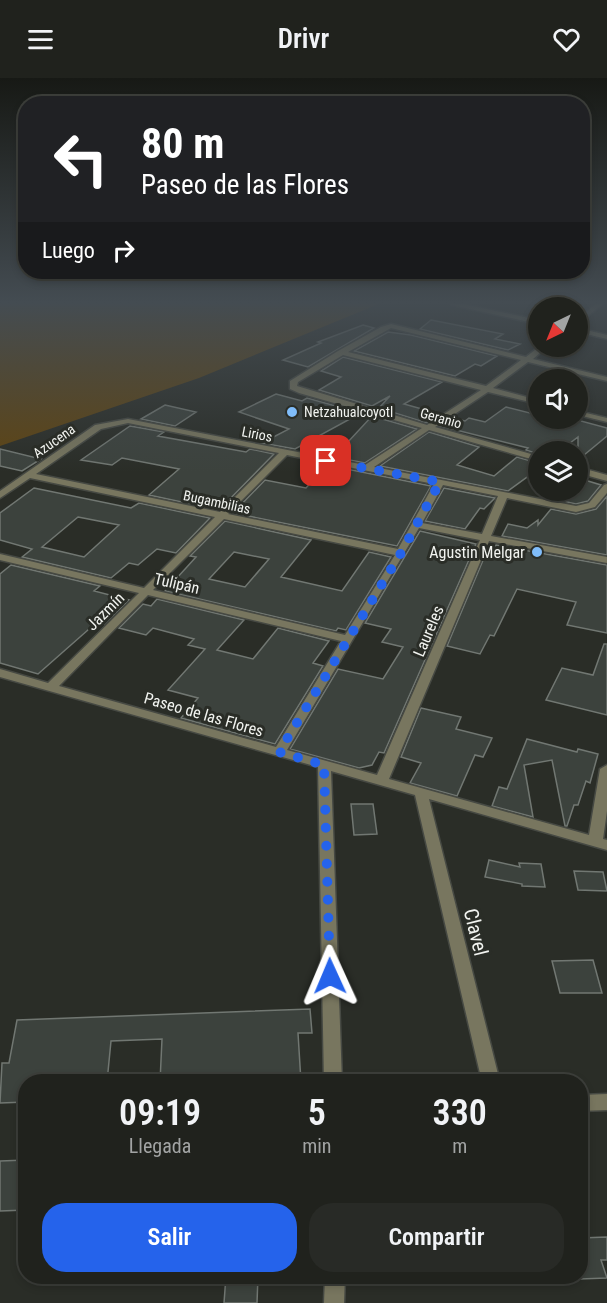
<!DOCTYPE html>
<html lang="es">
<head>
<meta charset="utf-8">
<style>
	:root { --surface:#20221d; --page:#282a26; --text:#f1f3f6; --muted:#a2a4a4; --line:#3d3f3b; --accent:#2563eb }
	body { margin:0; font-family:"Roboto Condensed",sans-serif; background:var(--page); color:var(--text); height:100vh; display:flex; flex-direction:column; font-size:22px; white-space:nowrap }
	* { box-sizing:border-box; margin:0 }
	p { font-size:20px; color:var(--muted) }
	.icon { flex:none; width:33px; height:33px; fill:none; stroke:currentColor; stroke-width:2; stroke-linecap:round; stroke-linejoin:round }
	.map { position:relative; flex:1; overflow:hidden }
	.sheet { position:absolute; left:18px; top:996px; width:570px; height:210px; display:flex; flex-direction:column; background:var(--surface); border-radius:24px; box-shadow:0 3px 9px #0003,0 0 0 2px var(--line) }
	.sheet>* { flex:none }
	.top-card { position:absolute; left:18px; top:18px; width:572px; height:183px; border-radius:24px; box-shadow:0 3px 9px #0003,0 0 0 2px var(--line); background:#202124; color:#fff; overflow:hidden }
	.needle { width:39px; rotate:223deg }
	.fabs { position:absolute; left:528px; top:219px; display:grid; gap:12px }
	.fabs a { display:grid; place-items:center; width:60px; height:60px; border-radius:50%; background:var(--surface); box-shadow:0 3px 9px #0003,0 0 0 2px var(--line); font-size:30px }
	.pin { position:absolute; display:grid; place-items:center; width:51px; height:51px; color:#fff; margin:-26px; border-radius:12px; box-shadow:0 3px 9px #0006 }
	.me { position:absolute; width:66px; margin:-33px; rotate:359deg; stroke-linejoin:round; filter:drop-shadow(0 0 4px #0008) }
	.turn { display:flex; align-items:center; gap:21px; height:126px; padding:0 24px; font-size:27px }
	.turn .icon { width:78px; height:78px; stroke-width:2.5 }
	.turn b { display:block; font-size:42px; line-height:51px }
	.then { display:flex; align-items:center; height:57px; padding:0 24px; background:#0003; gap:12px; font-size:22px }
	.eta { display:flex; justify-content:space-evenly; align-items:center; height:102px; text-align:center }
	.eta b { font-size:36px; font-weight:600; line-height:42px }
	.action { display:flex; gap:12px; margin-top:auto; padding:12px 24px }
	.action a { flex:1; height:69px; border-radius:24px; background:var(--accent); color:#fff; font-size:24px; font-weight:600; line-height:69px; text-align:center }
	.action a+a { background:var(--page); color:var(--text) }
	header { display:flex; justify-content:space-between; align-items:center; height:78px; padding:0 24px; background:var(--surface); font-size:27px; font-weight:600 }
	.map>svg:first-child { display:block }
</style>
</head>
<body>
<header><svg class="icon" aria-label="menu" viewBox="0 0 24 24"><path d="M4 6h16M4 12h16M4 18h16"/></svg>Drivr<svg class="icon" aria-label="heart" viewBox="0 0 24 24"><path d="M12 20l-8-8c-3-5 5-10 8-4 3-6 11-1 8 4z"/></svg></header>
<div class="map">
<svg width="607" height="1225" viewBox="0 0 607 1225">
	<rect width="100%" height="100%" fill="#2a2d27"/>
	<path fill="#5e4412" d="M0,223H386L199,300L0,368Z"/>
	<path fill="#3c423d" stroke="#717772" stroke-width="1.5" fill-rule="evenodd" d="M431,242L503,256L495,261L520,266L508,272L420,251Z
		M363,247L374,250L308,289L283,282L321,265L318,264Z
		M388,254L411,257L497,278L481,288L475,286L455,298L354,273Z
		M343,279L442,304L404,326L440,336L427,345L379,330L390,318L372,328L319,312L341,299L321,293Z
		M276,316L302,323L307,320L361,335L295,371L262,365L289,351L239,334Z
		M165,327L196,334L175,348L141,341Z
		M506,329L538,337V340L563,343L570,340L607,350V358L578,382V359L558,374H538V376L526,372L528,370L440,348L453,340L465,343L469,340L485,344Z
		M372,338L417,351L365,385L334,379Z
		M130,348L164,354L158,358L246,374L250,371L274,376L219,432L149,417L179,391L122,380L112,387L81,382Z
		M429,354L479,369L457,387L494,398L517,379L538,385V391L508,413L380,388Z
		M0,371L41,381L22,393L0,388Z
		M327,387L431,408L397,468L233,435L265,402L306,410Z
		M578,400L601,407L588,423L576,426L558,422L566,412H578Z
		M34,410L131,430L139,425L210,440L176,475L157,471L138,487L129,485L111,500L22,479L32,471L0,462V435ZM78,439L119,447L84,479L42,469Z
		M444,410L495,420L484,431L480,430L465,451L425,443Z
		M607,418V477L502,458L508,446L527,450L538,442V447L551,431L576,436L596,431Z
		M225,443L311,462L281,499L342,513L369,474L391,479L346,552L338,550L336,553L165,513L196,479L190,478ZM234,474L269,481L245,509L209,501Z
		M420,453L476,466L384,675L379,674L372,687L359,690L290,671L338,591L383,601L403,569L382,564L391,551L365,545Z
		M496,467L607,487V555L567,547L576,524L517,511L494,558L490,557L480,576L447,568L489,468L495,469Z
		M11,487L100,508L94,513L129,522L104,546L97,544L38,596L0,585V496Z
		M157,521L244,542L217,572L253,581L278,550L329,563L313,585L323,588L275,666L181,640L198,620L168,612L205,571L188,567L194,561L153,550L146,557L119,550L143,526L151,528Z
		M604,566H607V637L546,622L562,590L593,597Z
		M421,630L461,639L456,651L492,660L483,679L475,677L457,718L410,705L421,685L401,679Z
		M527,661L577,674L578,671L598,676L590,705L586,703L578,727H574L567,748H565L552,682L524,687L533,739L492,728L499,709L507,711Z
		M351,726H373L377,756L354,757Z
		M489,782L520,789L519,785L541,786L545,809L522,808V806L485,799Z
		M574,793L603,794L607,813L578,812Z
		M593,882L602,915H560L552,883Z
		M310,931L312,955H298L301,1004H160L162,961L111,963L107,1004H26V1024L0,1025L2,985H9L17,942Z
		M26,1082V1132L0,1133V1083Z
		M607,1159V1182H601L607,1200L580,1201V1160Z
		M226,1198H258L257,1225H224Z"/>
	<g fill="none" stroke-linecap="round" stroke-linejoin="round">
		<defs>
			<path id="street" d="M599,223H606L578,246V241Z
				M454,224L538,242V246L452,227L451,226Z
				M391,246L526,279L540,268H548L533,281L607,299V303L528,284L493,310L538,322V326L488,314L435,349L538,378V383L429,352L374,389L576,428L589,425L604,407L607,406V415L595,429L576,434L507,420L491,458L607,479V485L489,463L389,701L589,757L600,691L607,687V733L603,761L607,762V772L429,721L500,1004H482L415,717L331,693L342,1004H324L318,689L0,599V591L48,605L139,515L0,482V476L144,510L215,439L30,400L0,420V413L95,347L128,341L365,387L422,350L299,315L290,311V303L338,273L381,249ZM391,250L521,282L486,308L348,274ZM343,277L481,312L427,347L297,308L298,304ZM128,345L279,375L220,434L36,396L101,351ZM287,377L434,406L398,471L228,436ZM443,407L498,418L482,456L422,445ZM224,441L395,477L345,557L153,512ZM419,450L480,462L377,697L287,672ZM148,517L341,563L276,669L59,608Z
				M578,250L607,257V261L578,254Z
				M578,333L607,340V344L578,337Z
				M578,389L607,397V403L578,395Z
				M607,1016V1032L580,1033V1017Z
				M325,1198H345L344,1225H324Z"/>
		</defs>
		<use href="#street" stroke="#464943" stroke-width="3"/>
		<use href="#street" fill="#78765f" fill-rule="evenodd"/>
	</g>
	<linearGradient id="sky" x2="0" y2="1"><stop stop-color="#171915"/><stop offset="0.57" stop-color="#444c52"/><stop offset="1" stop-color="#444c52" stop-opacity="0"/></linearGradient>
	<rect width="607" height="394" fill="url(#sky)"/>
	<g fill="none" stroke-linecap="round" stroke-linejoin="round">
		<path stroke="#2563eb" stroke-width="10" stroke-dasharray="0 18" d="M326,383L440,404L401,475L279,674L324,687L330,898"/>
	</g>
	<g fill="#80bdfa" stroke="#2a2d27" stroke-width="2">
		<circle cx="292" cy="334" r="6"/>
		<circle cx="537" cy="474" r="6"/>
	</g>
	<g text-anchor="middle" stroke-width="6" stroke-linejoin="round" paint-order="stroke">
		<g font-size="14" fill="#f2f4f0" stroke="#2a2d27" text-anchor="start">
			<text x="304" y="339">Netzahualcoyotl</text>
		</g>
		<g font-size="14" fill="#f2f4f0" stroke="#2a2d27">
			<text transform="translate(441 340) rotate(16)" y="5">Geranio</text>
			<text transform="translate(257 356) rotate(11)" y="5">Lirios</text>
			<text transform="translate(54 363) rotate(-35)" y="5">Azucena</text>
			<text transform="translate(217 424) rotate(12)" y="5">Bugambilias</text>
		</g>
		<g font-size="16" fill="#f2f4f0" stroke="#2a2d27" text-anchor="end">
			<text x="525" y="480">Agustin Melgar</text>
		</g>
		<g font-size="16" fill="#f2f4f0" stroke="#2a2d27">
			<text transform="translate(177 505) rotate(13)" y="6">Tulipán</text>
			<text transform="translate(105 533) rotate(-45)" y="6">Jazmín</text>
			<text transform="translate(428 553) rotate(-67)" y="6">Laureles</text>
			<text transform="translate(204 636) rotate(16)" y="6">Paseo de las Flores</text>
		</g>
		<g font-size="20" fill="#f2f4f0" stroke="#2a2d27">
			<text transform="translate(476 854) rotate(76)" y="7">Clavel</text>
		</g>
	</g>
</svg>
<div class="fabs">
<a><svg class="needle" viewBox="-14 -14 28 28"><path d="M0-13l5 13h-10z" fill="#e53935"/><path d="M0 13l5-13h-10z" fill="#a2a4a4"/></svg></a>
<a><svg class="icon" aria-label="sound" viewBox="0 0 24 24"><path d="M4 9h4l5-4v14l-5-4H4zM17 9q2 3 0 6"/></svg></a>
<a><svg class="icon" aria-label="layers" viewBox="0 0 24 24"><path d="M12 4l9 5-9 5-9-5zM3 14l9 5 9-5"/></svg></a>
</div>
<div class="pin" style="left:326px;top:383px;background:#d93025"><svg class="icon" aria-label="arrive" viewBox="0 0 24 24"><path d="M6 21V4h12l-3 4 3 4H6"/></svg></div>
<svg class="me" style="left:330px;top:898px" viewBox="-20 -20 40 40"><path d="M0-17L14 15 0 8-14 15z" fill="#2563eb" stroke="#fff" stroke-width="4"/></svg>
<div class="top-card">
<div class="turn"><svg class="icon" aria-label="left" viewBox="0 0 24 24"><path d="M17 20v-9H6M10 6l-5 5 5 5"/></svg><div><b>80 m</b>Paseo de las Flores</div></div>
<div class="then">Luego<svg class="icon" aria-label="right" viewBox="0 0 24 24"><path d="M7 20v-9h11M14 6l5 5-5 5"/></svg></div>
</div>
<section class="sheet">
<div class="eta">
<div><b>09:19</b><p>Llegada</p></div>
<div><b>5</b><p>min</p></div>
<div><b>330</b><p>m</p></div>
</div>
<div class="action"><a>Salir</a><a>Compartir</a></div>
</section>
</div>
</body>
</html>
